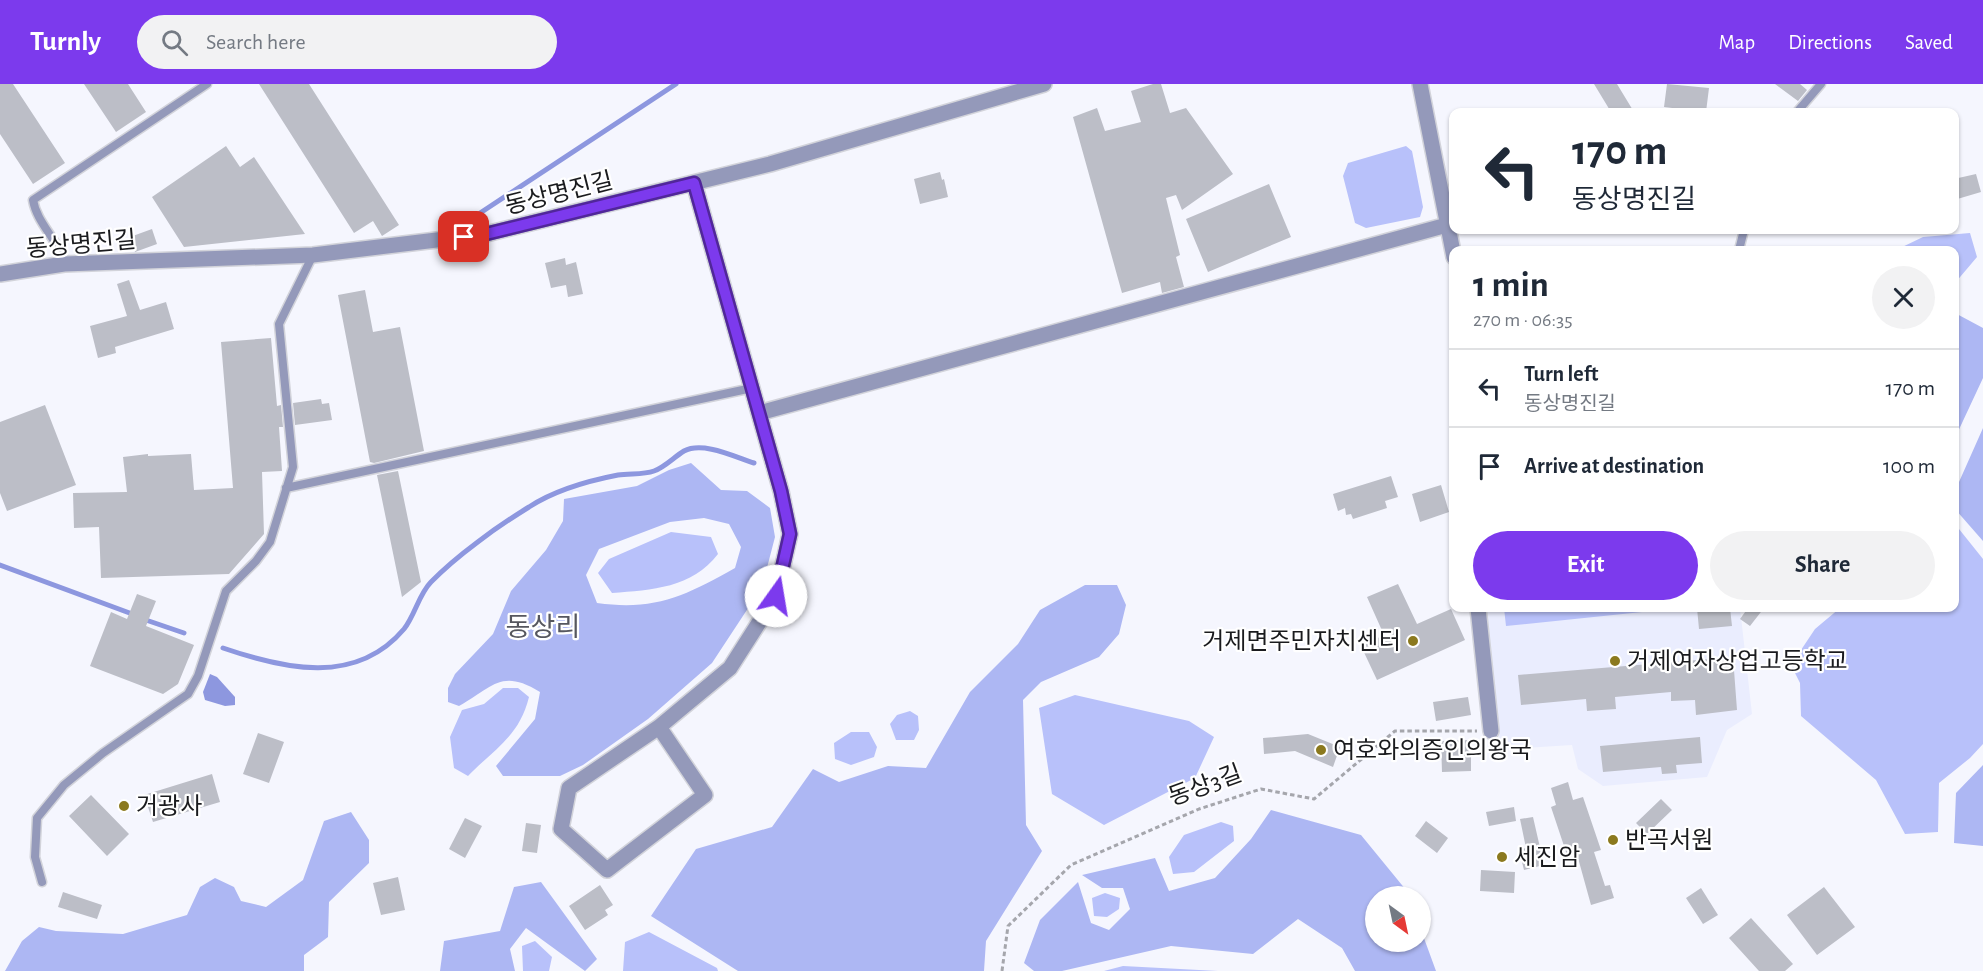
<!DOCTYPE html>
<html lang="en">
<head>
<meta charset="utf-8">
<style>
	:root { --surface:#fff; --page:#f2f2f3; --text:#1f2937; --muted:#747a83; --line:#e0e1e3; --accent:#7c3aed }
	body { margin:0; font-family:"Alegreya Sans","Noto Sans KR",sans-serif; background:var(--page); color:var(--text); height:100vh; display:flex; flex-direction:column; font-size:22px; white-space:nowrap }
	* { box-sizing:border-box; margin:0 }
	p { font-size:20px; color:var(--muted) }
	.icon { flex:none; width:33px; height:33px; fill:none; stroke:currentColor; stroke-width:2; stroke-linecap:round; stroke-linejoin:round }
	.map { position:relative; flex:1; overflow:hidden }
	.panel { position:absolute; left:1449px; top:162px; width:510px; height:366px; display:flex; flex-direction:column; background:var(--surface); border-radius:12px; box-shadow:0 2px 4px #0004 }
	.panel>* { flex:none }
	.top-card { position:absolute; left:1449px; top:24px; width:510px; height:126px; border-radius:12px; box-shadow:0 2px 4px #0004; background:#fff; color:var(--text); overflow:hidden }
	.needle { width:39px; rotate:147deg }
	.tools { position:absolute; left:1365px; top:802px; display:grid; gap:12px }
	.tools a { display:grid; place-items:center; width:66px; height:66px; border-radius:50%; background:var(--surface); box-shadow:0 2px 4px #0004; font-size:30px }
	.pin { position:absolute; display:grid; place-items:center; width:51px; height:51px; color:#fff; margin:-26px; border-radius:12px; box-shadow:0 3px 9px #0006 }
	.me { position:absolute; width:66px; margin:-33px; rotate:13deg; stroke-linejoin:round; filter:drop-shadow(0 0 4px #0008) }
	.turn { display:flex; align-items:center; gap:21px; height:126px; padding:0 24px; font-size:27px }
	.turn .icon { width:78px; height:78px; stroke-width:2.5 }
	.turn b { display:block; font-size:42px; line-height:51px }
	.round { display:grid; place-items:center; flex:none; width:63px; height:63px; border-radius:32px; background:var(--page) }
	.summary { display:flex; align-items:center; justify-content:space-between; height:102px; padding:0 24px }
	h1 { font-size:36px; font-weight:700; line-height:45px }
	.primary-button { display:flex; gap:12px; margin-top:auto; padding:12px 24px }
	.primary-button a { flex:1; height:69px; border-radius:36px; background:var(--accent); color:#fff; font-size:24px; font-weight:700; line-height:69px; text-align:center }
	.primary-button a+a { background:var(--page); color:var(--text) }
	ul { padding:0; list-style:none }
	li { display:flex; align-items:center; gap:18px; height:78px; padding:0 24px; border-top:2px solid var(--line) }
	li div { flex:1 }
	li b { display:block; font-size:22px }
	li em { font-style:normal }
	header { display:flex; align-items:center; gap:36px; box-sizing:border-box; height:84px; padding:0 30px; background:var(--accent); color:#fff }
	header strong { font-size:28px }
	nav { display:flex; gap:33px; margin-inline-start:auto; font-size:21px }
	.search { width:420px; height:54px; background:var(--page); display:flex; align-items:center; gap:15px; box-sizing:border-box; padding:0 21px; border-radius:33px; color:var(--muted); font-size:22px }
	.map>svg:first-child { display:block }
</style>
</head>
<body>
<header>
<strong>Turnly</strong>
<div class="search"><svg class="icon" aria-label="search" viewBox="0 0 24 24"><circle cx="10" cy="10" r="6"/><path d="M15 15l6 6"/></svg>Search here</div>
<nav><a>Map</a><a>Directions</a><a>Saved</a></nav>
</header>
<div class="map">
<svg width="1983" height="887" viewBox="0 0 1983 887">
	<rect width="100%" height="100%" fill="#f5f6fe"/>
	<path fill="#eaedfe" d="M1478,524H1740L1752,630L1727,646L1707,693L1603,702L1578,685L1572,661L1507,665L1491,647Z"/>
	<path fill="#b8c1fa" d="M1406,62L1412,67L1423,123L1420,133L1366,144L1355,139L1343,92L1348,79Z
		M1970,149L1977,173L1955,199L1954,166H1896L1923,153Z
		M1955,440L1983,475V660L1970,674L1939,699L1938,748L1905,750L1876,696L1801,632L1800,599L1791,581L1815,545L1840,524H1954Z
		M671,448L711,453L718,470C692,504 652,506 612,509L598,489L609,475Z
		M1504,524H1642V528L1506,542Z
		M503,604H518L529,613C519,653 495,664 468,692L454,684L450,653L462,626L484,620Z
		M1075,611L1189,637L1214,653L1195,694L1104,741L1052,710L1039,624Z
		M910,627L918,632L919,646L914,656H896L890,640L897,631Z
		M851,648H869L877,663L874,673L851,681L835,675L834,659Z
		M1221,738L1233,742L1234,757L1194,788L1173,790L1169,773L1184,751Z
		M1105,809L1120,814L1119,825L1107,833L1094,832L1092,814Z
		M649,848L717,884L718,887H623L625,858Z
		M535,857L552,873L549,887H523L522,862Z
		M1123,882L1218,887H1224H1104Z"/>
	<path fill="#adb7f3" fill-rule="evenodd" d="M1955,229L1983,244V294L1955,354Z
		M1983,344V457L1955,425V407Z
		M691,379L721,406L747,407L770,424L775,453L762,503L712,579L648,635L583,681L560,692H503L496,682L535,635L540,608C501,584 493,603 459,622L448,618V604L455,590L493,550L511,507L546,466L563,437L564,415L637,402L669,386ZM704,434L729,440L741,463L735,484C685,512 655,527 597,519L586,491L599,465L670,438Z
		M1085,501H1117L1126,521L1119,550L1099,573L1041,598L1023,616L1026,741L1042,767L986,857L984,887H738L651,832L696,765L772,743L813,685L839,698L888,682L926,684L970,608L1018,560L1040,526Z
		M1983,681V762L1954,759L1956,709Z
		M1271,726L1361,751L1406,806L1409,813H1376V858H1420L1421,846L1436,887H1355L1342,864L1298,835L1253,870L1171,862L1062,887H1034L1024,879L1040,836L1078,798L1091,839L1109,846L1130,825L1123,804H1102L1082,791L1155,774L1169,807L1215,794L1251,755Z
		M351,728L369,756V779L329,818L328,853L304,871V887H5L22,857L39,843L56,847L123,850L187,831L200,803L215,794L234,803L241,817L266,823L303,796L324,737Z
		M541,798L597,875L585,887L526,844L510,865L515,887H440L444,857L500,847L514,803Z"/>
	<path fill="#8d97df" d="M210,590L217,593L235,613V621L225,622L205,616L203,608Z"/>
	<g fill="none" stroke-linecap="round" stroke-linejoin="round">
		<path stroke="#8d97df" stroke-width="5" d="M471,135L676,0
			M0,481L135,531
			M143,535L184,549
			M223,564C284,585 356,602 404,545C415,531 419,510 431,498C456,472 498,442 529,423C555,406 587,397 618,391C629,389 643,391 654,387C665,383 674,373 684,367C703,357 735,373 754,379"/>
	</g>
	<path fill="#bcbec7" d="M0,0H13L65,79L33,100L0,50Z
		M84,0H128L146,28L116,48Z
		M259,0H309L399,141L382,152L373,137L354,149Z
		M1153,0H1161L1170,29L1186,24L1233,90L1182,126L1176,111L1166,114L1180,171L1176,173L1184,203L1162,209L1160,198L1122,209L1073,33L1097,24L1105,47L1141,38L1131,7Z
		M1594,0H1617L1634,28H1611Z
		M1667,0L1709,4L1706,28L1664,23Z
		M1775,0H1800L1807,6L1798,17Z
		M226,62L240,83L254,73L305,150L184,163L152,113Z
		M940,88L942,96L944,95L948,113L920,120L914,95Z
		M1976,90L1981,108L1954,116V95Z
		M1269,100L1291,153L1208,188L1186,135Z
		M152,145L157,160L135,168L130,153Z
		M565,174L566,181L576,178L583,210L568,213L566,201L551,204L545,179Z
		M129,196L140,226L166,218L174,245L115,263L116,269L98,274L90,242L127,232L117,200Z
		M365,206L373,248L400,243L424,367L374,379L370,378L338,211Z
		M271,254L277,322L281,321L283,343H279L282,387L262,388L264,450L229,490L101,494L99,443L74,444L73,409L127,408L123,373L148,370V372L191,370L194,406L233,404L221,258Z
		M321,315L322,320L329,319L332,336L295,341L293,319Z
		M45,321L76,401L7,427L0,409V338Z
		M398,387L421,498L402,513L377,391Z
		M1391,392L1398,413L1385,417L1387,424L1353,435L1351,430L1346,431L1345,424L1338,427L1333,410Z
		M1441,401L1449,428L1420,438L1412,410Z
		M1398,500L1417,540L1451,525L1465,556L1377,596L1361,562L1384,551L1367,513Z
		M137,510L156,517L146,542L194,561L178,600L163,610L90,582L111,528L127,535Z
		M1697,524H1730L1732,542L1699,545Z
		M1748,524H1764L1750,542L1740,535Z
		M1733,573L1737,626L1696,631L1695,616L1671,617V608L1615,613L1616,625L1587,627L1586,615L1521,621L1518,591Z
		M1468,613L1471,631L1436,637L1433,618Z
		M258,649L284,658L269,699L243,690Z
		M1308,650L1340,663L1333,683L1295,667L1264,670L1263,654Z
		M1700,653L1702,679L1676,681L1677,689L1662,690L1661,683L1603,688L1600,662Z
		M1471,656V687L1442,688L1441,657Z
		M212,690L220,718L153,738L144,711Z
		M1568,698L1573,716L1583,713L1601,766L1594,768L1605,802L1610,801L1614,814L1591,821L1578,774L1569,777L1551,723L1556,721L1551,704Z
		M91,711L129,750L107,772L69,732Z
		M1661,715L1672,726L1647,750L1636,739Z
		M1514,723L1516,737L1489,742L1486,728Z
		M1533,733L1544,781L1524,786L1519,766L1526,764L1520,735Z
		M465,734L482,742L465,774L449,765Z
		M1426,737L1448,754L1437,769L1415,752Z
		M526,739L541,741L537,769L522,767Z
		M1481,786L1515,788L1514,809L1480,807Z
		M398,793L405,826L381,831L373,799Z
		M600,801L613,821L605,826L608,831L585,846L569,822Z
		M1824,803L1855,843L1817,871L1787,831Z
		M1701,804L1718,831L1703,840L1686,814Z
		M63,808L102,821L97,835L58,823Z
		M1751,834L1793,880L1785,887H1759L1729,854Z"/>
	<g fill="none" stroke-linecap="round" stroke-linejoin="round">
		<defs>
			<path id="service" d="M1797,28L1821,0
				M1739,166L1744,146
				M64,180C59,156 37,140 33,116L207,0
				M286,404L752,304
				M42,798L35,773L37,734L64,701L103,669L188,610L198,592L226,507L256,477L270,458L293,383L279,240L313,171"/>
			<path id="minor" d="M1420,0L1454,173
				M0,190L64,180L313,171L486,150L770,80L1044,0
				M759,329L1447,141
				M1478,524L1491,647
				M659,643L705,711L607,786L561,745L569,704L659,643L730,584L776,512L790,450L781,407L694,99"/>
		</defs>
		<use href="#service" stroke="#d2d3da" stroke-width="11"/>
		<use href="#minor" stroke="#d2d3da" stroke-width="18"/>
		<path stroke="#a5a6ac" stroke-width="3" stroke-dasharray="4.5 3" stroke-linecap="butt" d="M1002,887L1008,842L1071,781L1199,725L1261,705L1314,715L1395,647H1477"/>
		<use href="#service" stroke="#9499ba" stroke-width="8"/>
		<use href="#minor" stroke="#9499ba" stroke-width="15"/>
	</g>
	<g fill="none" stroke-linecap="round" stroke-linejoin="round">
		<defs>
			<path id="route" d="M464,153L486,150L694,99L781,407L790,450L776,512"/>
		</defs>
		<use href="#route" stroke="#51269a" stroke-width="15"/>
		<use href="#route" stroke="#7c3aed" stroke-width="10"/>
	</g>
	<g fill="#8b791e" stroke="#fff" stroke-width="2">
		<circle cx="1413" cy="557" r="6"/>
		<circle cx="1615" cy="577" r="6"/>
		<circle cx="1321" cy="666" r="6"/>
		<circle cx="124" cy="722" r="6"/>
		<circle cx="1613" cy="756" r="6"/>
		<circle cx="1502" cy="773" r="6"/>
	</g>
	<g text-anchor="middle" stroke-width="4.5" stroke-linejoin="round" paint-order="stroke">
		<g font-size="24" fill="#1a1b1e" stroke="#fff">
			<text transform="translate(559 109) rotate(-14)" y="8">동상명진길</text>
			<text transform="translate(81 160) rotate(-5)" y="8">동상명진길</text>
			<text transform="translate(1205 701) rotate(-20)" y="8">동상3길</text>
		</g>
		<g font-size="24" fill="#1a1b1e" stroke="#fff" text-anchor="start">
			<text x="1401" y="565" text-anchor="end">거제면주민자치센터</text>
			<text x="1627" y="585">거제여자상업고등학교</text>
			<text x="1333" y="674">여호와의증인의왕국</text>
			<text x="136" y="730">거광사</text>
			<text x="1625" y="764">반곡서원</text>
			<text x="1514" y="781">세진암</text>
		</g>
		<g font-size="27" fill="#56575f" stroke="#fff">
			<text x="543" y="552">동상리</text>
		</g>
	</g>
</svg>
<div class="tools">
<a><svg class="needle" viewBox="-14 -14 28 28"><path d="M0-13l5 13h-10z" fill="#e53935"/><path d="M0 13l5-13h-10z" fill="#747a83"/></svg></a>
</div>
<div class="pin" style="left:464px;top:153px;background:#d93025"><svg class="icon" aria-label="arrive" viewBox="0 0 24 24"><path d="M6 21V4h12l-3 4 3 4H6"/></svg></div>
<svg class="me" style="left:776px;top:512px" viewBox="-20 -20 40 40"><circle r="19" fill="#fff"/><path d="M0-13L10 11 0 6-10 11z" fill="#7c3aed"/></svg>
<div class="top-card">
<div class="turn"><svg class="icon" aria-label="left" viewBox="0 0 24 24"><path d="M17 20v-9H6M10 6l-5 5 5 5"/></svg><div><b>170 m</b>동상명진길</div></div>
</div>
<section class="panel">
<div class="summary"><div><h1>1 min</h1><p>270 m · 06:35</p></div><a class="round"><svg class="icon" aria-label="close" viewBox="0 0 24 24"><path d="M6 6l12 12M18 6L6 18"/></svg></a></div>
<ul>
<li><svg class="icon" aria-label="left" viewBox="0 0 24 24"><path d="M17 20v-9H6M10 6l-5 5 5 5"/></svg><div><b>Turn left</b><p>동상명진길</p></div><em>170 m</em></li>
<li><svg class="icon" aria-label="arrive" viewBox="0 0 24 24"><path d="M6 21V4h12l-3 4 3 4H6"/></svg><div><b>Arrive at destination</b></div><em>100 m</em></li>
</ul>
<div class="primary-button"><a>Exit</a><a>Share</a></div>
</section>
</div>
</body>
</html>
